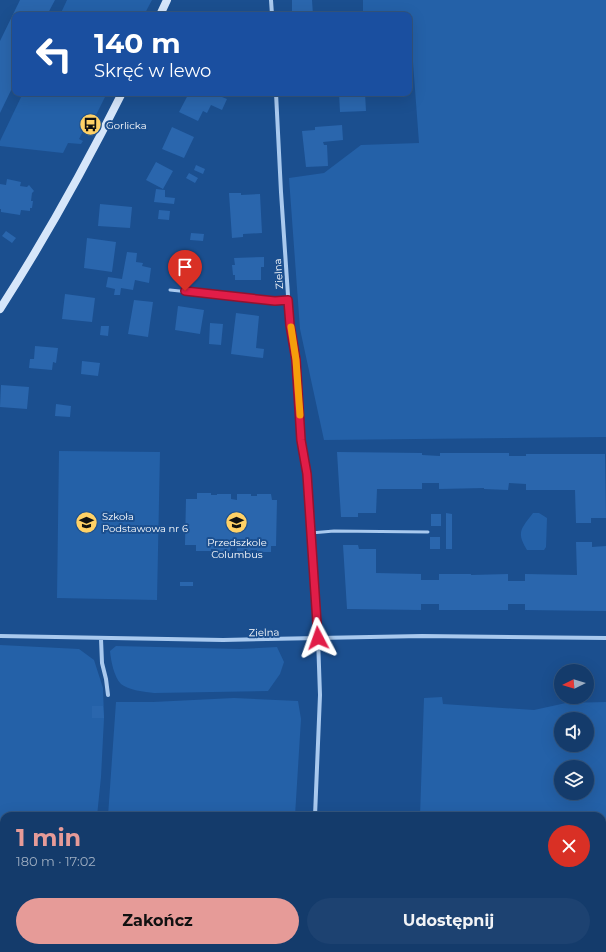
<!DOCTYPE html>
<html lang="pl">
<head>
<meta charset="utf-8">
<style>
	:root { --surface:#143b6b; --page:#1d4271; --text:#f1f3f6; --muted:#9dadc1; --line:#33557e; --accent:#e69b98 }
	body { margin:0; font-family:Montserrat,sans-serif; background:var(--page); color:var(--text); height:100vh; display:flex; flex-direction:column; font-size:15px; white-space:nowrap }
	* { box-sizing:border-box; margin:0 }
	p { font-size:13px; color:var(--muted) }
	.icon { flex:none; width:22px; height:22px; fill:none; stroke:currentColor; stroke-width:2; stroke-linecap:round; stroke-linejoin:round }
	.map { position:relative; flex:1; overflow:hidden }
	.side { position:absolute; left:0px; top:812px; width:606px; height:140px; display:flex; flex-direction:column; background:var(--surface); border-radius:12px 12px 0 0; box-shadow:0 4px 16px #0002,0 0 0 1px var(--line) }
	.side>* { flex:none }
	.top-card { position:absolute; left:12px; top:12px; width:400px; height:84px; border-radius:8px; box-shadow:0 4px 16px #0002,0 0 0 1px var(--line); background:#1a4fa0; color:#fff; overflow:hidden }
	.needle { width:26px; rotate:265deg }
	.tools { position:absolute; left:554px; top:664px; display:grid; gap:8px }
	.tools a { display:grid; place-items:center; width:40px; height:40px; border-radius:50%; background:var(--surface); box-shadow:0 4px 16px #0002,0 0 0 1px var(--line); font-size:20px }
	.pin { position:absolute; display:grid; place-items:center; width:34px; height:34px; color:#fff; margin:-41px -17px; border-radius:50% 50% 50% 0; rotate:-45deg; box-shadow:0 0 4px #0007 }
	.pin .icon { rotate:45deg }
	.me { position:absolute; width:44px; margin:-22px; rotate:356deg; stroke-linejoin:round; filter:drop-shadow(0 0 3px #0008) }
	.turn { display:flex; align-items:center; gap:14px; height:84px; padding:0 16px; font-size:18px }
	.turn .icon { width:52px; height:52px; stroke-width:2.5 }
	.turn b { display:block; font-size:28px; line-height:34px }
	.round { display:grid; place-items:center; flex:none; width:42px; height:42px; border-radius:21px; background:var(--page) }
	.headline { display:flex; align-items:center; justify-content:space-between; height:68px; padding:0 16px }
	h1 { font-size:24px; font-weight:700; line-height:30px; color:var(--accent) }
	.primary-button { display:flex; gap:8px; margin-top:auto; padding:8px 16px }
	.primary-button a { flex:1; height:46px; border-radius:24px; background:var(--accent); color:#111; font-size:16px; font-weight:700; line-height:46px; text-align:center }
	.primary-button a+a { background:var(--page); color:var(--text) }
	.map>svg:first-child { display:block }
</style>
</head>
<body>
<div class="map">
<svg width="606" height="952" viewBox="0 0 606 952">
	<rect width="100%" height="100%" fill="#1b4f8f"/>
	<path fill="#2461a8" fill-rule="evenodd" d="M67,0H152L144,15H60Z
		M363,0H606V437L324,440L300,329L289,178L324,173L361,145L419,143L412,49H409V15H363Z
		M23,93H107L88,131L84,129L79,139L83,141L81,144L68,143L63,153L0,146V141Z
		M59,451L160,452L157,600L57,598Z
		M533,513H539L547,518L546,547L544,550H527C516,532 521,529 533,513Z
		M0,645L79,649L94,660L103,688L104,718L101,777L97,816H4V871H0Z
		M116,646L240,649L277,647L284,662L280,674L268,691L154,693C145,692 128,690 121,684C114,677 111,661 110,651Z
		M442,697L443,704L534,710L566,703L606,702V952H568L569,948H602V816H420L424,698ZM561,719H587V745H561ZM561,767H587V793H561Z
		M234,698L298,701L301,719L295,816H108L116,702H153Z
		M115,948H279L278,952H119Z"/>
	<path fill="#2a66ad" d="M20,0H55L47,15H15V82L0,113V41Z
		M292,0H312L313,15H292Z
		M189,93H212L227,99L222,110L211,105L207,113L203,111L198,121L179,112Z
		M339,93H365L366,111L340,112Z
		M342,125L343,140L323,142L324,145H327L328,166L306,167L302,131L315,130V127Z
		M172,127L194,137L184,158L162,149Z
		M156,162L173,171L163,189L146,180Z
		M196,165L205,169L203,174L194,170Z
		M189,173L198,178L195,183L186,178Z
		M7,179L21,182L20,186L27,187L29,185L34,191L32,193L31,201H33L32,208H30V211L21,210L20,215L1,212V209H0V184L6,185Z
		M156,189L165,190V197L175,198L174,204L154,202Z
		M229,193H241V195L260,194L262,233L243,234V237L232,238Z
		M100,204L132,207L130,228L98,226Z
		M159,210L170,211L169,220L158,219Z
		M6,231L16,238L12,243L2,236Z
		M191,233L204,234L203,241L190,240Z
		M87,238L116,242L112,272L84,268Z
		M127,252L137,253L136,262L143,263L142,266L151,268L149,283L135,280L133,290L121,288L120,295H114L115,289L106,287L108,277L122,279Z
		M264,257V267H261V280H235V275H233L232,265H235L234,258Z
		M65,294L95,298L92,322L62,319Z
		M134,300L153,302L148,337L128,334Z
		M178,306L204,310L200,334L175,330Z
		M236,313L259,316L256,348L264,349L263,358L231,354Z
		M210,323L223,324L221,345L209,344Z
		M101,326H109L108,336L100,335Z
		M35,346L58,348L56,363L53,362L52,370L29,368L30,359H34Z
		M82,361L100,363L98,376L81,374Z
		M1,385L29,387L27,409L0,407Z
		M56,404L71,406L70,417L55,416Z
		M337,452L422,453V455L440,456V453H509V456H526V454H605L606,518H591V523H576L575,490H526V484L509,483L508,490L484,489V488L439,489V483H422V489H377L376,513H358V517H341Z
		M197,493H211V495H217V494H231V499L237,500V494H251V496H257V494H271L272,500H277L276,546H271V552H257V550H251L250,551H237V546H231L230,551H217L216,549H211V551H196V545H185L186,499H197Z
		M446,513L452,514V549H446Z
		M431,514H441V526H431Z
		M430,537H440V549H430Z
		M576,542H592V547L606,546V611L525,610V604H508V610H439V604H421V610L347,609L343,545H358L359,549H376V573L421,574V580H439V574H471V575L508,574V581H525V574L577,575Z
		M180,582H193V586H180Z
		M92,706H103L104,718H92Z
		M330,948H362L361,952H329Z
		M484,948H515V952H483Z"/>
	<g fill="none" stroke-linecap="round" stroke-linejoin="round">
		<path stroke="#a9c9ee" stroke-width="3" d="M170,290L275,301H288
			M311,533L334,531L428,532"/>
		<path stroke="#a9c9ee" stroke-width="4" d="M271,0L272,15
			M0,636L223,640L318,638L307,474L301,441L296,360L290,325L281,192L276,93
			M101,639L102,663L106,679L108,695
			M315,816L320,695L318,638L422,636L606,638
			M298,952V948"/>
		<path stroke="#d6e6fa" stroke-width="8" d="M160,15L167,0
			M0,309C45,239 85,167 122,93"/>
	</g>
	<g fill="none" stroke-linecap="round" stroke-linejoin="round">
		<defs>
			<path id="route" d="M185,291L275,301L288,300L290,325L296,360L301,440L307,474L318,638"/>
		</defs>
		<use href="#route" stroke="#92132f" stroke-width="10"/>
		<use href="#route" stroke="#e11d48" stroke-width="7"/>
		<path stroke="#f59e0b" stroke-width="7" d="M291,327L296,360L300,415"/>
	</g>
	<defs>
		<symbol id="bus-disc" viewBox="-11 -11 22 22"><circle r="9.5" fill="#ffd166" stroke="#1b4f8f"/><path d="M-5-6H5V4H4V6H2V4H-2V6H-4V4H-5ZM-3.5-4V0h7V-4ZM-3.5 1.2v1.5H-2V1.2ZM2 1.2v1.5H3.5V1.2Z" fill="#111"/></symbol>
		<symbol id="school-disc" viewBox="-11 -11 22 22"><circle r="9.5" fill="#ffd166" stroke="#1b4f8f"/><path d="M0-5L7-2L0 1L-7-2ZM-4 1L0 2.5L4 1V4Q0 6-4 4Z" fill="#111"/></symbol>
	</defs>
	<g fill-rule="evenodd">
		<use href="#bus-disc" x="78" y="112" width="25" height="25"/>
		<use href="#school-disc" x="74" y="510" width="25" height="25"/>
		<use href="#school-disc" x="224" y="510" width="25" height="25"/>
	</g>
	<g text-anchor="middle" stroke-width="4" stroke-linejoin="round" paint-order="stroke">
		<g font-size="10" fill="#fff" stroke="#1b4f8f" text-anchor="start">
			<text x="106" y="129">Gorlicka</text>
			<text x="102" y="520">Szkoła<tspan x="102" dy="12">Podstawowa nr 6</tspan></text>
			<text x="237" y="546" text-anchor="middle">Przedszkole<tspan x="237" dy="12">Columbus</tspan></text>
		</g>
		<g font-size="10" fill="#fff" stroke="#1b4f8f">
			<text transform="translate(278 274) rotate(-94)" y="4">Zielna</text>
			<text transform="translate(264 632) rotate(-1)" y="4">Zielna</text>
		</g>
	</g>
</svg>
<div class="tools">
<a><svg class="needle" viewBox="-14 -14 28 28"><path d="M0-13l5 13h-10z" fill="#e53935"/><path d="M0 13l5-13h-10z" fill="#9dadc1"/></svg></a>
<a><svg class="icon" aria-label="sound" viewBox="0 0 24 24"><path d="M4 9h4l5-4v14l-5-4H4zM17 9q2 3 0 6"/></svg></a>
<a><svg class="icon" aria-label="layers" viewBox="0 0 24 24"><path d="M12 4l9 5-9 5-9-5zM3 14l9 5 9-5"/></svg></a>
</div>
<div class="pin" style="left:185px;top:291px;background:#d93025"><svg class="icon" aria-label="arrive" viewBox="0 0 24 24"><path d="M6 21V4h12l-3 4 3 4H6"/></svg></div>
<svg class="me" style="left:318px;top:638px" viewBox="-20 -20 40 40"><path d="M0-17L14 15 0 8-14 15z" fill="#e11d48" stroke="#fff" stroke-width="4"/></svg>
<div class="top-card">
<div class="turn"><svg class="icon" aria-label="left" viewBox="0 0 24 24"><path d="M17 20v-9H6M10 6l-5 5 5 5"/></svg><div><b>140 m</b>Skręć w lewo</div></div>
</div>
<section class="side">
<div class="headline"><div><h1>1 min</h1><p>180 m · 17:02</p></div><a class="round" style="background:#d93025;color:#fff"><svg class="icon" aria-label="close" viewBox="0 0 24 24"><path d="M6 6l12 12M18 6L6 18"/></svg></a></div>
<div class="primary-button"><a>Zakończ</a><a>Udostępnij</a></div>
</section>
</div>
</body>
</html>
